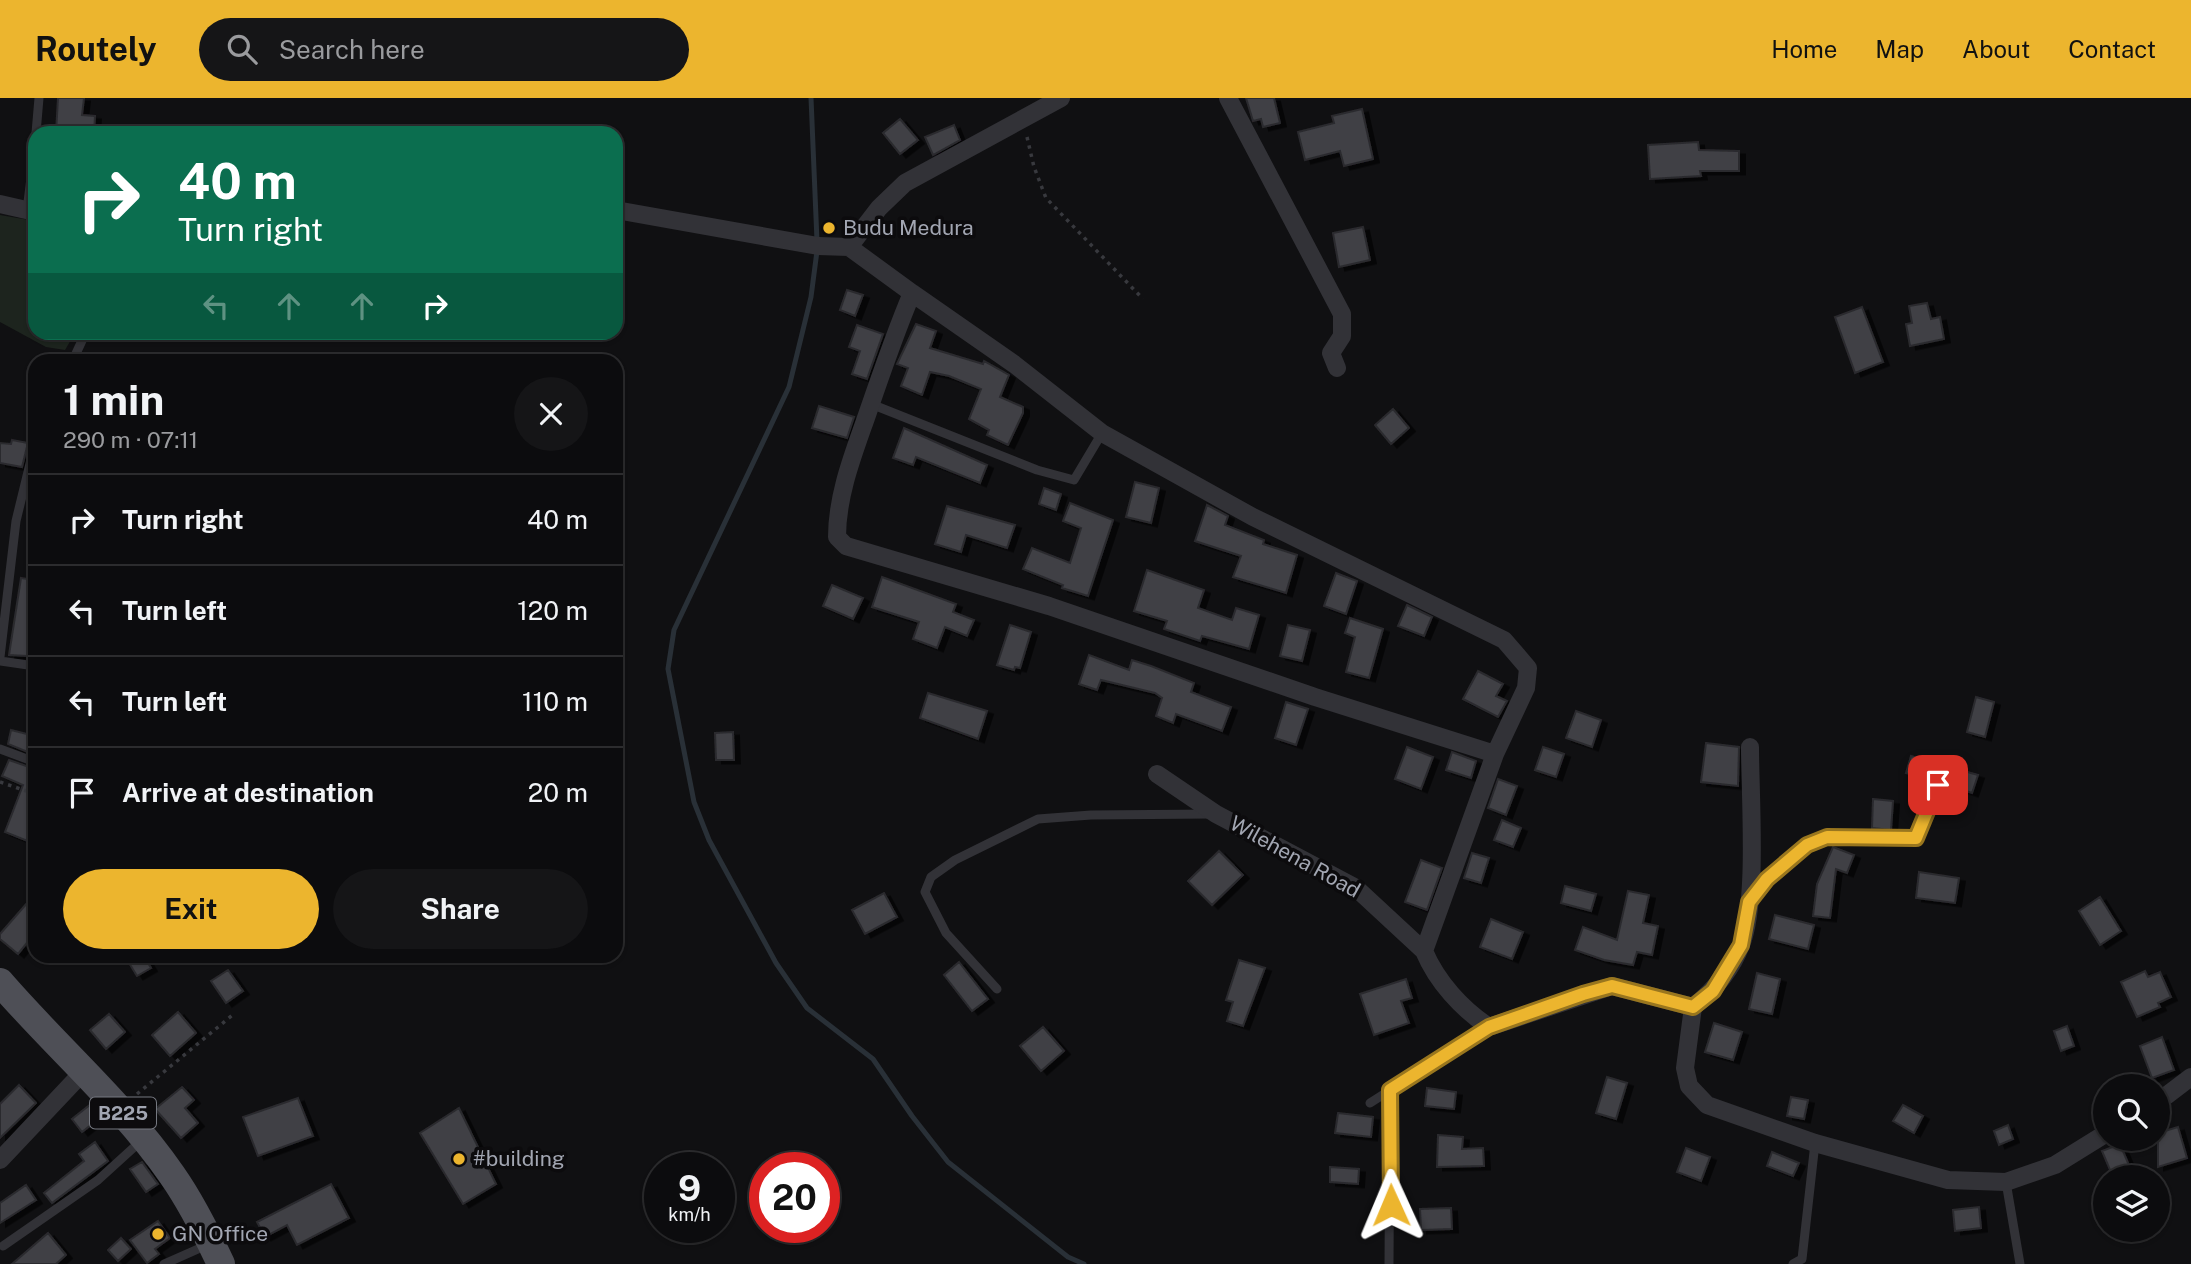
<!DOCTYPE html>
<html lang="en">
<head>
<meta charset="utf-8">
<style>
	:root { --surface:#0c0c0e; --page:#151517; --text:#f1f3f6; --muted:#9a9b9e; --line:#2c2c2e; --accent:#ecb52e }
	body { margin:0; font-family:"Public Sans",sans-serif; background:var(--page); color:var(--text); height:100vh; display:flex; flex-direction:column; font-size:26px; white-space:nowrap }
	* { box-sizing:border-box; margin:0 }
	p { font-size:23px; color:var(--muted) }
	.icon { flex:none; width:38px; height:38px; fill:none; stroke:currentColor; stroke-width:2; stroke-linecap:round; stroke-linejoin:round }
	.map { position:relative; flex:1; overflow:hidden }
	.details { position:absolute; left:28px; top:256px; width:595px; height:609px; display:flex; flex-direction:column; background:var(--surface); border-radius:21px; box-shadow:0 2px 5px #0004,0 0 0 2px var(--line) }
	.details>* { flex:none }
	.banner { position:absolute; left:28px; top:28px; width:595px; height:214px; border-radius:21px; box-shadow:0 2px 5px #0004,0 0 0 2px var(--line); background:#0b6e4f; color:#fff; overflow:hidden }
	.fabs { position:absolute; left:2093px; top:976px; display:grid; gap:14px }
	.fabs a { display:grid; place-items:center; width:77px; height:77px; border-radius:50%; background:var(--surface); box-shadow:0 2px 5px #0004,0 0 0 2px var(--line); font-size:35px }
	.speed { position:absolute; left:644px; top:1054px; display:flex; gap:14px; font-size:35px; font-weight:700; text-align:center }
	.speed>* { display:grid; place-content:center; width:91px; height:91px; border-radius:50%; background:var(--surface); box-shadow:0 2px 5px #0004,0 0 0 2px var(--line); line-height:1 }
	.speed small { font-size:18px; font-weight:400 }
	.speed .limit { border:10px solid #d22; background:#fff; color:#111 }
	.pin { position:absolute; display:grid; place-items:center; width:60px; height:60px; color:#fff; margin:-30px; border-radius:14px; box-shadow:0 4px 10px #0006 }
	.me { position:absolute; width:77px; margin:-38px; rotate:359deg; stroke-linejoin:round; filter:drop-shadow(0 0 5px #0008) }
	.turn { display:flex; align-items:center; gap:24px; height:147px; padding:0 35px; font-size:32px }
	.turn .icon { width:91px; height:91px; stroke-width:2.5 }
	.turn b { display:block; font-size:49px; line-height:60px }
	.lanes { display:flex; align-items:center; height:66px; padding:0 35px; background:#0003; justify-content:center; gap:35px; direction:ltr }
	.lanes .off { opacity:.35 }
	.round { display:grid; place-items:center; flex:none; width:74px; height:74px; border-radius:37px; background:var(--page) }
	.headline { display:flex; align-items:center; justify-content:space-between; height:119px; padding:0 35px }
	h1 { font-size:42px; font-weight:700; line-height:52px }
	.cta { display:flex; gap:14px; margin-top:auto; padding:14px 35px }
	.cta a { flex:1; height:80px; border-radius:42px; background:var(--accent); color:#111; font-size:28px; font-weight:700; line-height:80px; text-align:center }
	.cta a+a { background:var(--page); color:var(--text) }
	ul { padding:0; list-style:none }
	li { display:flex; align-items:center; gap:21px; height:91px; padding:0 35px; border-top:2px solid var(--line) }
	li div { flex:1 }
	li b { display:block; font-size:26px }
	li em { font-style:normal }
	header { display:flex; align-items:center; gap:42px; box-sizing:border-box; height:98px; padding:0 35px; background:var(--accent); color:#111 }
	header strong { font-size:33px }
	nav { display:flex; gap:38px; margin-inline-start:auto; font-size:24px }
	.search { width:490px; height:63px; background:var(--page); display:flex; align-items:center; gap:18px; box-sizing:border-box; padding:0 24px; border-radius:38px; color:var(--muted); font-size:26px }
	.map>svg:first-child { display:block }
</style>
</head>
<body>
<header>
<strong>Routely</strong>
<div class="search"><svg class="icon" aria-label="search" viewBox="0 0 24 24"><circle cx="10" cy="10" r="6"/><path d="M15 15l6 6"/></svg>Search here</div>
<nav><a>Home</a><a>Map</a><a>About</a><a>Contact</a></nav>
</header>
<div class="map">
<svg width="2191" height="1166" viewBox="0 0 2191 1166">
	<defs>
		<filter id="shadow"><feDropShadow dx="6" dy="3.5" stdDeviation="0" flood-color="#0009"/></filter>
	</defs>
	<rect width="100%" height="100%" fill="#101012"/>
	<path fill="#1d241e" d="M0,117L35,123V234L75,235L65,252L46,249L0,224Z"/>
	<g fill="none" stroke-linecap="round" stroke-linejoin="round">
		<path stroke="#293037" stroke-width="5" d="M811,0L817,143
			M817,153L811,199L789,289L674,532L668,571L694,704L709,742L776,865L807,910L873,961L912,1018L948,1064L1068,1159L1084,1166"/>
	</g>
	<path fill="#3f4045" stroke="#2b2a2e" stroke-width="2" filter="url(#shadow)" d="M58,0H84L82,17L95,18L94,35H56Z
		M1246,0H1274L1280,25L1263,29L1261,21L1253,23Z
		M1362,11L1373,61L1344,68L1340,53L1305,62L1298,34L1334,25L1332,18Z
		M900,21L918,42L900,56L883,35Z
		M954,27L960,42L933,57L925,39Z
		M1698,44L1699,52L1739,53V73H1700L1701,78L1650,81L1648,47Z
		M1363,129L1370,162L1339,169L1333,135Z
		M847,192L863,197L855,218L840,212Z
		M1927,205L1931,221L1940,219L1944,241L1910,248L1906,226L1912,225L1909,208Z
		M1862,209L1883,264L1855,275L1835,219Z
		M916,226L936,233L930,250L983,266L984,263L1009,277L1000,299L1023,309V315L1008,347L987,337L989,332L969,321L981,291L949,278L930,274L922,297L901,288L908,270L897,266Z
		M857,227L883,236L867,281L852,276L860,253L849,249Z
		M819,308L854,319L847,340L812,330Z
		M1393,311L1409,330L1391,346L1375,327Z
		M904,330L987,367L980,385L916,359L913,367L893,360Z
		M12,342L28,345L22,369L0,365V345L11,346Z
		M1135,384L1159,390L1151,425L1126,419Z
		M1044,390L1061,396L1056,412L1039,406Z
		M1070,405L1113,422L1088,498L1062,490L1063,487L1023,471L1032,450L1070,465L1081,430L1063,423Z
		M1207,407L1228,418L1225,427L1264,442L1263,446L1297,457L1286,495L1233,479L1241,458L1195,443Z
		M947,408L1015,427L1007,450L966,437L961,454L935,446Z
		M1147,472L1204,492L1198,510L1232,522L1236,510L1259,517L1249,551L1202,538L1200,543L1164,531L1167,523L1134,513Z
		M1336,475L1357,483L1346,516L1324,508Z
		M882,479L956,506L953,514L974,522L967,538L945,529L937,550L913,541L919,524L872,509Z
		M21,480L34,482L35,492V516H31L27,558L9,557Z
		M832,487L863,500L853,521L823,508Z
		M1407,507L1432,519L1424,538L1398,528Z
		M1350,520L1383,531L1369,580L1346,574L1355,539L1345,535Z
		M1010,527L1031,534L1020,570L1015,569L1014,572L997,567Z
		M1288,527L1310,532L1302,563L1280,558Z
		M1089,557L1129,572L1132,562L1151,568L1194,585L1191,594L1231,609L1222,633L1176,616L1173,625L1156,618L1162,600L1155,595L1101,582L1097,592L1079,586Z
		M1478,573L1503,586L1496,598L1507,603L1498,619L1463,601Z
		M928,595L987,613L978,641L920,620Z
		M1976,599L1994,604L1985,639L1967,634Z
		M1286,604L1308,611L1296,647L1275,640Z
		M1576,613L1601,622L1592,649L1566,640Z
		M11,632L35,638V657L8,646Z
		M733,634L734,662H716L715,635Z
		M1706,645L1739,649L1738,688L1701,684Z
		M1407,649L1433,659L1421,691L1395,681Z
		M1543,649L1564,656L1556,679L1535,672Z
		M1452,654L1476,663L1471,680L1446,672Z
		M1911,658L1978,677L1972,695L1945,686L1940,679L1932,682L1906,675Z
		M9,662L35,671V746L5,734L23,687L2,678Z
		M1498,681L1517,688L1506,717L1488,710Z
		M1873,701L1893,703L1891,732L1872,730Z
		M1502,722L1521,730L1513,749L1494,742Z
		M1833,749L1854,757L1847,775L1836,771L1830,820L1813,818L1817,786Z
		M1219,753L1243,777L1212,807L1188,783Z
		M1472,755L1489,760L1481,785L1464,780Z
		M1421,762L1442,770L1427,812L1405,804Z
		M1919,774L1959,780L1955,805L1916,800Z
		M1565,788L1596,796L1591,813L1561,805Z
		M1628,793L1649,797L1643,825L1658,828L1652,857L1637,854L1633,867L1604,862L1575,852L1583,829L1617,842Z
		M884,795L897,819L865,836L852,812Z
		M35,796V835L18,856L0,841V836Z
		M2100,799L2121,833L2100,847L2079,813Z
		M1775,817L1814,827L1808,851L1769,841Z
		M1491,821L1523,834L1512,861L1480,849Z
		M144,858L151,870L137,878L129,865Z
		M1239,862L1265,870L1243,928L1227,923L1233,904L1226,902Z
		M959,864L988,901L972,913L944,877Z
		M228,872L243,893L226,905L211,883Z
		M2145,873L2148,879L2160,874L2171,899L2158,905L2160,909L2137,919L2121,884Z
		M1757,875L1780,881L1772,916L1749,911Z
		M1406,881L1412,900L1401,903L1409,925L1374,937L1360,896Z
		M178,914L196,935L170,958L152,937Z
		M109,916L125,934L106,951L90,932Z
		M1714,925L1742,934L1733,962L1705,954Z
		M2067,928L2074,948L2061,953L2054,933Z
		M1043,929L1064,953L1041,973L1020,948Z
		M2162,939L2174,972L2152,980L2140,948Z
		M1607,979L1627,985L1616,1021L1596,1015Z
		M19,987L36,1005L0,1040V1006Z
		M182,989L194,1002L185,1010L198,1025L181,1040L155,1011Z
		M1427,990L1456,994L1454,1011L1425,1008Z
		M1791,999L1808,1002L1804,1021L1787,1018Z
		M298,1000L313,1038L258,1058L243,1019Z
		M91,1006L101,1019L82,1034L72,1021Z
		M1903,1007L1923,1018L1914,1035L1893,1023Z
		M459,1010L496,1086L463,1106L420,1035Z
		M1338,1015L1373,1019L1371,1039L1335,1035Z
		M2008,1027L2013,1041L1999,1047L1994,1033Z
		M2178,1029L2187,1060L2158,1069V1035Z
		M1438,1037L1463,1039L1462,1051L1483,1050L1484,1068L1437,1069Z
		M95,1044L108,1063L52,1105L44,1095L84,1063L79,1056Z
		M2120,1046L2131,1072L2113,1079L2102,1053Z
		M1686,1050L1710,1059L1701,1083L1677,1074Z
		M1772,1054L1799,1065L1793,1078L1767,1068Z
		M142,1064L158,1086L146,1094L130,1071Z
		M1330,1069L1359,1071L1358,1086L1330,1084Z
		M331,1086L349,1120L297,1147L287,1127L265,1139L257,1124Z
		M26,1087L36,1102L0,1125V1105Z
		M1979,1109L1981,1130L1955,1133L1953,1112Z
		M1451,1110L1452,1131L1421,1132L1420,1111Z
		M158,1123L170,1140L155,1151L159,1156L147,1165L130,1142Z
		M48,1135L66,1157L56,1166H12Z
		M121,1140L131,1151L118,1163L108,1152Z"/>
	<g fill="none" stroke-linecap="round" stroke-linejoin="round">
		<path stroke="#38393e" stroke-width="3.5" stroke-dasharray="3.5 5" stroke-linecap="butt" d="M1027,39L1034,69L1046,100L1143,201
			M0,684L35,696
			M137,996L235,915"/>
		<path stroke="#323237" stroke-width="9" d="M36,35L39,0
			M27,112L35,48
			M73,262L86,234
			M871,306L1037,372L1074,382L1102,335
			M0,559L16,423L35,345
			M0,563L35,568
			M0,651L35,664
			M1752,800C1769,778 1798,743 1828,739C1855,734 1888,739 1916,740L1938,686
			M997,891L946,835L925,794L931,779L955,762L1038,721L1091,717L1211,716
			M1370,1005L1489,929
			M2006,1084L2020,1166
			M3,1148L98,1082L142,1042
			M164,1166L207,1147
			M1389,1166L1390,992
			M1793,1166L1802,1161L1815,1045"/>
		<path stroke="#323237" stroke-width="18" d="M1228,0L1342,216V238L1331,255L1337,270
			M0,106L35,114
			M616,112L818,148L849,149L912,195C895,235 881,276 867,317C853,357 837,397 837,439L846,448L1049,508L1315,599L1495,656
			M849,149L879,110L905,85L1061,0
			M912,195L1014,266L1102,335L1253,419L1504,542L1528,570L1526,590L1495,656L1424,853C1437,884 1462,911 1489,929L1612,888L1693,909
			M1750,649C1750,699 1758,804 1741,847C1732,871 1713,893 1693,909L1685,970L1689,988L1707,1007L1815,1045L1948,1082L2006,1084L2055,1067L2105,1036
			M1157,676L1216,716L1356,790L1424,853
			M2158,1004L2191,979
			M0,1062L84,973"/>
		<path stroke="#4e4f56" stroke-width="28" d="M0,884C56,949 123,1006 172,1077C191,1104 207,1136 221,1166"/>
	</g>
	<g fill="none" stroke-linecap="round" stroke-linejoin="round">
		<defs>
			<path id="route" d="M1391,1107L1390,992L1489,929L1583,896L1612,888L1693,909L1713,893L1741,847L1749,804L1767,781L1807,747L1827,739L1916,740L1938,687"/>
		</defs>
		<use href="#route" stroke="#99761e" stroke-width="18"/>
		<use href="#route" stroke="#ecb52e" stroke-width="12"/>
	</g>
	<g fill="#ecb52e" stroke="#0c0b0d" stroke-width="2.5">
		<circle cx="829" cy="130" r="7"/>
		<circle cx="459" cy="1061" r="7"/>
		<circle cx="158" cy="1136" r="7"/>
	</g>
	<g text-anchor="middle" stroke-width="7" stroke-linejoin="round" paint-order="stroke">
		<rect fill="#0c0b0d" stroke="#757880" stroke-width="2" x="90" y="999.5" width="66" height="31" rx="5"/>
		<g font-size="19" font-weight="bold" fill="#a2a6b2">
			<text x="123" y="1022">B225</text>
		</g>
		<g font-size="21" fill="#a2a6b2" stroke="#0c0b0d" text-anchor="start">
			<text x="843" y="137">Budu Medura</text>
			<text x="473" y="1068">#building</text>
			<text x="172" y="1143">GN Office</text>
		</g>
		<g font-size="21" fill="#a2a6b2" stroke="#0c0b0d">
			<text transform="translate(1295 759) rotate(29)" y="7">Wilehena Road</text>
		</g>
	</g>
</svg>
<div class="fabs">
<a><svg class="icon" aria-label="search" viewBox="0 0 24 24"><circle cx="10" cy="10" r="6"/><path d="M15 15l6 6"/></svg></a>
<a><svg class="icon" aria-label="layers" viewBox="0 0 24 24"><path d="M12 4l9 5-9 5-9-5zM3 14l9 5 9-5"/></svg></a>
</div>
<div class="speed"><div>9<small>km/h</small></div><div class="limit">20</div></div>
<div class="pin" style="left:1938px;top:687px;background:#d93025"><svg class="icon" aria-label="arrive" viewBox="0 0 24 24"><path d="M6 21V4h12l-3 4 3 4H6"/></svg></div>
<svg class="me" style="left:1391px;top:1107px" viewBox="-20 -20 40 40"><path d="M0-17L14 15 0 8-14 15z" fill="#ecb52e" stroke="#fff" stroke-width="4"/></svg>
<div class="banner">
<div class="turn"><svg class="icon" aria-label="right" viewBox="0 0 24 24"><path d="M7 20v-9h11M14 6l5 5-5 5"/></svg><div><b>40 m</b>Turn right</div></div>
<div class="lanes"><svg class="icon off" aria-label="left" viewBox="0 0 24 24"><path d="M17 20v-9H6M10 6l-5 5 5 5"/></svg><svg class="icon off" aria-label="ahead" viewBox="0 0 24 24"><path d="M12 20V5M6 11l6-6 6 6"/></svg><svg class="icon off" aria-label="ahead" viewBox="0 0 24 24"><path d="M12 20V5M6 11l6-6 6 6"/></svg><svg class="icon" aria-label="right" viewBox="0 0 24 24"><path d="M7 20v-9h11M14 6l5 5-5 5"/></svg></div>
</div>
<section class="details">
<div class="headline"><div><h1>1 min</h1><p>290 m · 07:11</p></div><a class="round"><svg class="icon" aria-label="close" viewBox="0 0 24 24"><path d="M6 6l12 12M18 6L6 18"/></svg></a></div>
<ul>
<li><svg class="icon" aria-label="right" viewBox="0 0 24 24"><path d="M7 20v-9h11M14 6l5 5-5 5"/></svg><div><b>Turn right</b></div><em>40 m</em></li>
<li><svg class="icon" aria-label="left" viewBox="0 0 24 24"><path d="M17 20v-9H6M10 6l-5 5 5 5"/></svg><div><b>Turn left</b></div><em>120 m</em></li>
<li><svg class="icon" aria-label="left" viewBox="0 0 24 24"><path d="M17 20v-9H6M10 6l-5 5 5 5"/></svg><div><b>Turn left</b></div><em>110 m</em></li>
<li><svg class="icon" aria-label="arrive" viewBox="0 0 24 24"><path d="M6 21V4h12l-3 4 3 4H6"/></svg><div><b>Arrive at destination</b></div><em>20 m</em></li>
</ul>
<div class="cta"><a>Exit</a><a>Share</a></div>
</section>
</div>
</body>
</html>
